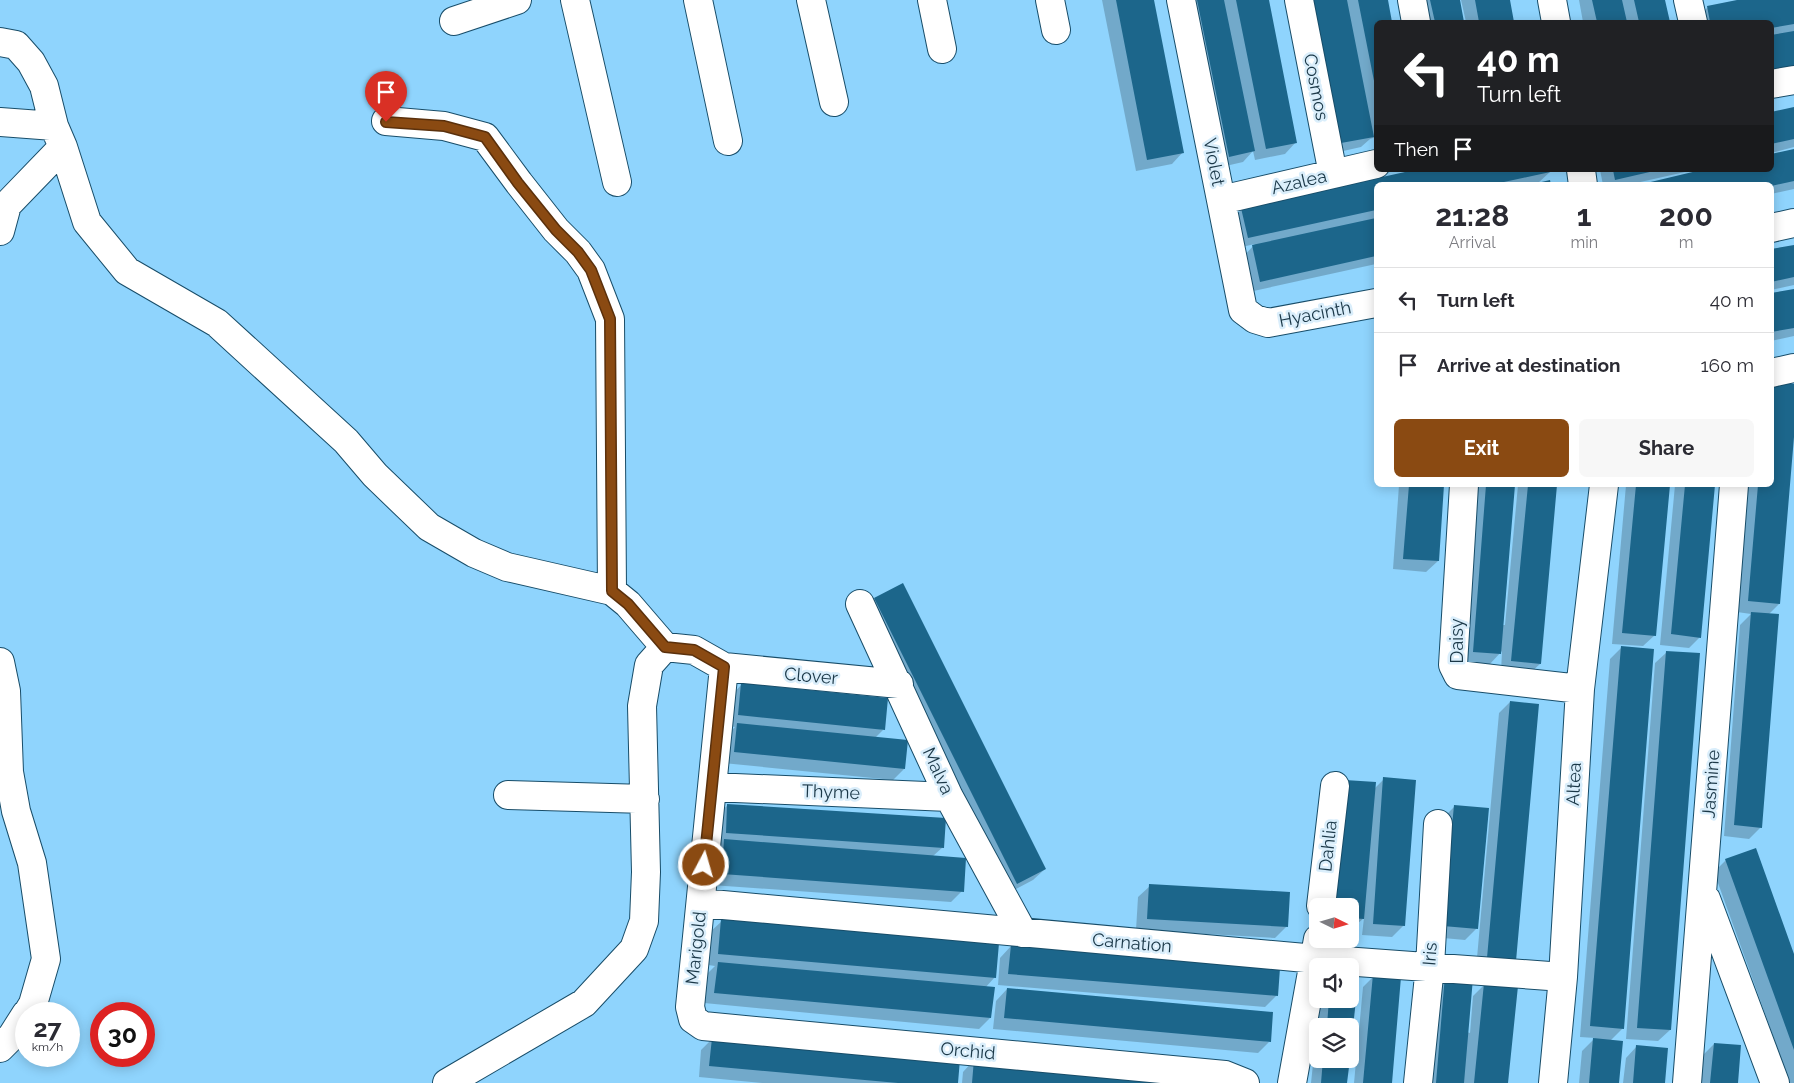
<!DOCTYPE html>
<html lang="en">
<head>
<meta charset="utf-8">
<style>
	:root { --surface:#fff; --page:#f7f7f7; --text:#2b2b33; --muted:#7c7c81; --line:#e1e1e2; --accent:#8a4a12 }
	body { margin:0; font-family:Raleway,sans-serif; background:var(--page); color:var(--text); height:100vh; display:flex; flex-direction:column; font-size:19px; white-space:nowrap }
	* { box-sizing:border-box; margin:0 }
	p { font-size:16px; color:var(--muted) }
	.icon { flex:none; width:28px; height:28px; fill:none; stroke:currentColor; stroke-width:2; stroke-linecap:round; stroke-linejoin:round }
	.map { position:relative; flex:1; overflow:hidden }
	.details { position:absolute; left:1374px; top:182px; width:400px; height:305px; display:flex; flex-direction:column; background:var(--surface); border-radius:8px; box-shadow:0 2px 12px #0003 }
	.details>* { flex:none }
	.banner { position:absolute; left:1374px; top:20px; width:400px; height:152px; border-radius:8px; box-shadow:0 2px 12px #0003; background:#202124; color:#fff; overflow:hidden }
	.needle { width:32px; rotate:95deg }
	.controls { position:absolute; left:1309px; top:898px; display:grid; gap:10px }
	.controls a { display:grid; place-items:center; width:50px; height:50px; border-radius:8px; background:var(--surface); box-shadow:0 2px 12px #0003; font-size:25px }
	.speed { position:absolute; left:15px; top:1002px; display:flex; gap:10px; font-size:25px; font-weight:700; text-align:center }
	.speed>* { display:grid; place-content:center; width:65px; height:65px; border-radius:50%; background:var(--surface); box-shadow:0 2px 12px #0003; line-height:1 }
	.speed small { font-size:12px; font-weight:400 }
	.speed .limit { border:8px solid #d22; background:#fff; color:#111 }
	.pin { position:absolute; display:grid; place-items:center; width:42px; height:42px; color:#fff; margin:-51px -21px; border-radius:50% 50% 50% 0; rotate:-45deg; box-shadow:0 0 5px #0007 }
	.pin .icon { rotate:45deg }
	.me { position:absolute; width:55px; margin:-28px; rotate:6deg; stroke-linejoin:round; filter:drop-shadow(0 0 4px #0008) }
	.turn { display:flex; align-items:center; gap:18px; height:105px; padding:0 20px; font-size:22px }
	.turn .icon { width:65px; height:65px; stroke-width:2.5 }
	.turn b { display:block; font-size:35px; line-height:42px }
	.then { display:flex; align-items:center; height:48px; padding:0 20px; background:#0003; gap:10px; font-size:19px }
	.eta { display:flex; justify-content:space-evenly; align-items:center; height:85px; text-align:center }
	.eta b { font-size:30px; font-weight:700; line-height:35px }
	.cta { display:flex; gap:10px; margin-top:auto; padding:10px 20px }
	.cta a { flex:1; height:58px; border-radius:8px; background:var(--accent); color:#fff; font-size:20px; font-weight:700; line-height:58px; text-align:center }
	.cta a+a { background:var(--page); color:var(--text) }
	ul { padding:0; list-style:none }
	li { display:flex; align-items:center; gap:15px; height:65px; padding:0 20px; border-top:1px solid var(--line) }
	li div { flex:1 }
	li b { display:block; font-size:19px }
	li em { font-style:normal }
	.map>svg:first-child { display:block }
</style>
</head>
<body>
<div class="map">
<svg width="1794" height="1083" viewBox="0 0 1794 1083">
	<rect width="100%" height="100%" fill="#8fd4fd"/>
	<path fill="#0003" d="M1102,0H1153L1183,152L1172,164L1136,171Z
		M1183,0H1268L1296,142L1285,154L1255,160L1253,151L1243,162L1217,168Z
		M1300,0H1386L1391,22H1376V137L1370,139L1361,147L1330,154Z
		M1417,0H1458L1463,22H1422Z
		M1461,0H1508L1513,22H1466Z
		M1579,0H1664L1669,22H1583Z
		M1744,0H1794V74L1771,79V22H1697L1696,19L1708,7Z
		M1794,108V147L1771,153V113Z
		M1794,150V189L1771,194V185L1706,170H1771Z
		M1420,170L1551,171L1537,184L1549,185H1376V264L1249,292L1242,258L1255,244L1237,248L1231,220L1242,209Z
		M1600,170H1694L1627,185H1603Z
		M1794,246V285L1771,290V251Z
		M1794,290V336L1771,341V295Z
		M1794,385V423L1779,604L1768,615L1761,827L1749,839L1724,836L1740,625L1751,614L1737,612L1748,485H1771Z
		M1399,485H1443L1438,561L1426,572L1393,569Z
		M1476,485H1514L1503,625H1505L1518,485H1556L1540,664L1528,675L1501,672L1502,651L1489,665L1462,663Z
		M1626,485H1668L1655,635L1643,646L1612,644Z
		M1675,485H1714L1700,637L1689,648L1660,645Z
		M903,585L1045,869L1033,880L1005,895L863,611L874,599Z
		M1621,648L1623,1028L1610,1041L1618,1083H1579L1582,1051L1595,1038L1580,1037L1610,659Z
		M1667,652L1670,1030L1658,1041L1626,1039L1655,663Z
		M742,684L883,730L875,738L904,769L893,780L723,763L726,736L735,727L727,726L731,696Z
		M1510,702L1515,960L1476,969L1499,713Z
		M1384,779L1404,925L1392,937L1362,935L1364,918L1350,930V906H1325L1374,789Z
		M728,805L943,847L933,856L962,891L951,902L711,885L713,852L721,844H715L716,816Z
		M1455,806L1477,928L1465,940L1432,937L1443,818Z
		M1726,860L1794,958V1083H1790L1714,872Z
		M1150,886L1287,926L1275,938L1136,930L1138,897Z
		M722,921L995,977L985,988L990,1018L979,1029L704,1003L707,974L715,966L708,965L710,932Z
		M1011,946L1279,969L1276,996L1265,1007L998,985L1000,958Z
		M1358,974L1350,1046V1026H1318V1059H1349L1346,1083H1311L1320,999H1350Z
		M1374,976L1390,1083H1354L1363,987Z
		M1446,977L1467,1032L1470,1033L1473,996L1485,984L1507,1083H1426L1434,988Z
		M1007,989L1269,1042L1258,1053L993,1029L996,1001Z
		M712,1039L957,1083H762L699,1077L701,1050Z
		M1714,1044L1737,1083H1700L1703,1055Z
		M1637,1046L1663,1083H1623L1626,1058Z
		M974,1060L1163,1083H962L963,1072Z"/>
	<path fill="#1c668b" d="M1116,0H1154L1184,153L1147,160Z
		M1197,0H1224L1255,151L1229,157Z
		M1236,0H1269L1297,143L1266,149Z
		M1313,0H1347L1374,137L1341,143Z
		M1358,0H1388L1392,22H1376V91Z
		M1430,0H1460L1464,22H1435Z
		M1475,0H1510L1514,22H1479Z
		M1592,0H1622L1627,22H1597Z
		M1634,0H1665L1670,22H1639Z
		M1737,0H1794V24L1771,28V22H1710L1707,6Z
		M1794,31V66L1771,70V35Z
		M1794,107V139L1771,144V112Z
		M1794,149V181L1771,186L1638,185L1701,170H1771V154Z
		M1414,170L1555,171L1490,185H1376V210L1248,238L1241,208Z
		M1613,170H1654V171L1615,180Z
		M1550,180L1551,185H1533V184Z
		M1376,218V256L1260,282L1252,245Z
		M1794,245V277L1771,282V249Z
		M1794,289V328L1771,332V293Z
		M1771,382L1794,384V437L1780,604L1748,601L1758,485H1771Z
		M1409,485H1444L1439,561L1403,559Z
		M1486,485H1515L1501,654L1473,652Z
		M1528,485H1557L1541,664L1511,661Z
		M1636,485H1670L1656,636L1622,633Z
		M1685,485H1715L1701,638L1671,634Z
		M903,583L1046,869L1017,884L874,598Z
		M1751,612L1779,614L1762,828L1734,825Z
		M1621,646L1654,649L1624,1029L1590,1026Z
		M1666,651L1700,653L1671,1030L1637,1028Z
		M741,683L888,698L885,730L738,715Z
		M1510,701L1539,704L1516,961L1487,958Z
		M737,723L908,740L905,769L734,752Z
		M1383,777L1416,780L1405,926L1373,924Z
		M1345,780L1376,782L1364,919L1350,918V906H1335Z
		M727,804L946,818L944,848L726,833Z
		M1454,805L1489,808L1478,929L1443,926Z
		M724,839L966,858L964,892L722,874Z
		M1756,848L1794,954V1050L1725,859Z
		M1149,884L1290,892L1288,927L1147,919Z
		M721,919L999,943L996,978L718,954Z
		M1011,945L1280,968L1278,996L1008,974Z
		M718,962L995,987L991,1018L714,993Z
		M1350,972H1359L1351,1046L1350,1026H1327L1329,999H1350Z
		M1373,974L1401,977L1392,1083H1363Z
		M1445,975L1473,978L1464,1083H1436Z
		M1484,983L1518,986L1508,1083H1474Z
		M1007,988L1273,1012L1271,1042L1004,1018Z
		M712,1038L960,1059L958,1083H898L709,1066Z
		M1593,1038L1623,1041L1619,1083H1589Z
		M1714,1043L1741,1045L1738,1083H1710Z
		M1636,1045L1668,1048L1665,1083H1633Z
		M974,1059L1164,1083H972Z
		M1323,1059H1350L1347,1083H1321Z"/>
	<g fill="none" stroke-linecap="round" stroke-linejoin="round">
		<defs>
			<path id="minor" d="M575,0L617,182
				M698,0L728,141
				M811,0L834,102
				M932,0L942,49
				M1050,0L1056,30
				M1181,0L1243,310L1255,319L1268,323L1376,303
				M1299,0L1333,174
				M1412,0L1416,22
				M1552,0L1556,22
				M1688,0L1693,22
				M454,21L517,0
				M0,42L16,45L31,62L44,86L54,126L63,147L87,222L127,271L217,323L346,441L375,475L429,527L474,553L507,567L612,591L628,604L665,647L694,650L724,667L899,684
				M1771,84L1794,80
				M386,121L444,126L485,137L519,183L556,230L578,252L591,270L610,319L612,591
				M0,122L54,126
				M1581,170L1583,185
				M1221,200L1376,164
				M1771,228L1794,223
				M0,231L7,205L63,147
				M1771,373L1794,368
				M1464,485L1453,665L1458,675L1580,689
				M860,604L949,797L1023,933
				M0,662L6,691L9,772L16,811L32,863L46,959L33,1004L27,1014
				M724,667L690,1007L693,1019L703,1026L1225,1075L1245,1083
				M712,787L949,797
				M508,795L645,799
				M1706,899L1775,1083
				M701,903L1316,959L1563,977
				M1321,906L1335,786
				M0,1048L12,1036L26,1014
				M447,1083L584,1003L634,949L644,921L646,872L642,706L649,665L665,647
				M1292,1083L1318,939
				M1418,1083L1430,966L1438,824
				M1553,1083L1563,977L1580,689L1604,485
				M1687,1083L1734,485"/>
		</defs>
		<use href="#minor" stroke="#184d69" stroke-width="30"/>
		<use href="#minor" stroke="#fff" stroke-width="28"/>
	</g>
	<g fill="none" stroke-linecap="round" stroke-linejoin="round">
		<defs>
			<path id="route" d="M386,122L444,126L485,137L518,183L556,230L578,252L591,270L610,319L612,591L628,604L665,647L694,650L724,667L704,865"/>
		</defs>
		<use href="#route" stroke="#5a300c" stroke-width="12"/>
		<use href="#route" stroke="#8a4a12" stroke-width="9"/>
	</g>
	<g text-anchor="middle" stroke-width="5" stroke-linejoin="round" paint-order="stroke">
		<g font-size="18" fill="#1b3848" stroke="#daeefb">
			<text transform="translate(1316 87) rotate(79)" y="6">Cosmos</text>
			<text transform="translate(1214 162) rotate(79)" y="6">Violet</text>
			<text transform="translate(1299 182) rotate(-13)" y="6">Azalea</text>
			<text transform="translate(1315 314) rotate(-11)" y="6">Hyacinth</text>
			<text transform="translate(1457 641) rotate(-90)" y="6">Daisy</text>
			<text transform="translate(811 676) rotate(5)" y="6">Clover</text>
			<text transform="translate(938 771) rotate(65)" y="6">Malva</text>
			<text transform="translate(1574 784) rotate(-87)" y="6">Altea</text>
			<text transform="translate(1711 784) rotate(-86)" y="6">Jasmine</text>
			<text transform="translate(831 792) rotate(2)" y="6">Thyme</text>
			<text transform="translate(1328 846) rotate(-84)" y="6">Dahlia</text>
			<text transform="translate(1132 943) rotate(5)" y="6">Carnation</text>
			<text transform="translate(696 948) rotate(-84)" y="6">Marigold</text>
			<text transform="translate(1430 954) rotate(-86)" y="6">Iris</text>
			<text transform="translate(968 1051) rotate(5)" y="6">Orchid</text>
		</g>
	</g>
</svg>
<div class="controls">
<a><svg class="needle" viewBox="-14 -14 28 28"><path d="M0-13l5 13h-10z" fill="#e53935"/><path d="M0 13l5-13h-10z" fill="#7c7c81"/></svg></a>
<a><svg class="icon" aria-label="sound" viewBox="0 0 24 24"><path d="M4 9h4l5-4v14l-5-4H4zM17 9q2 3 0 6"/></svg></a>
<a><svg class="icon" aria-label="layers" viewBox="0 0 24 24"><path d="M12 4l9 5-9 5-9-5zM3 14l9 5 9-5"/></svg></a>
</div>
<div class="speed"><div>27<small>km/h</small></div><div class="limit">30</div></div>
<div class="pin" style="left:386px;top:122px;background:#d93025"><svg class="icon" aria-label="arrive" viewBox="0 0 24 24"><path d="M6 21V4h12l-3 4 3 4H6"/></svg></div>
<svg class="me" style="left:704px;top:865px" viewBox="-20 -20 40 40"><circle r="17" fill="#8a4a12" stroke="#fff" stroke-width="3"/><path d="M0-11L8 9 0 5-8 9z" fill="#fff"/></svg>
<div class="banner">
<div class="turn"><svg class="icon" aria-label="left" viewBox="0 0 24 24"><path d="M17 20v-9H6M10 6l-5 5 5 5"/></svg><div><b>40 m</b>Turn left</div></div>
<div class="then">Then<svg class="icon" aria-label="arrive" viewBox="0 0 24 24"><path d="M6 21V4h12l-3 4 3 4H6"/></svg></div>
</div>
<section class="details">
<div class="eta">
<div><b>21:28</b><p>Arrival</p></div>
<div><b>1</b><p>min</p></div>
<div><b>200</b><p>m</p></div>
</div>
<ul>
<li><svg class="icon" aria-label="left" viewBox="0 0 24 24"><path d="M17 20v-9H6M10 6l-5 5 5 5"/></svg><div><b>Turn left</b></div><em>40 m</em></li>
<li><svg class="icon" aria-label="arrive" viewBox="0 0 24 24"><path d="M6 21V4h12l-3 4 3 4H6"/></svg><div><b>Arrive at destination</b></div><em>160 m</em></li>
</ul>
<div class="cta"><a>Exit</a><a>Share</a></div>
</section>
</div>
</body>
</html>
